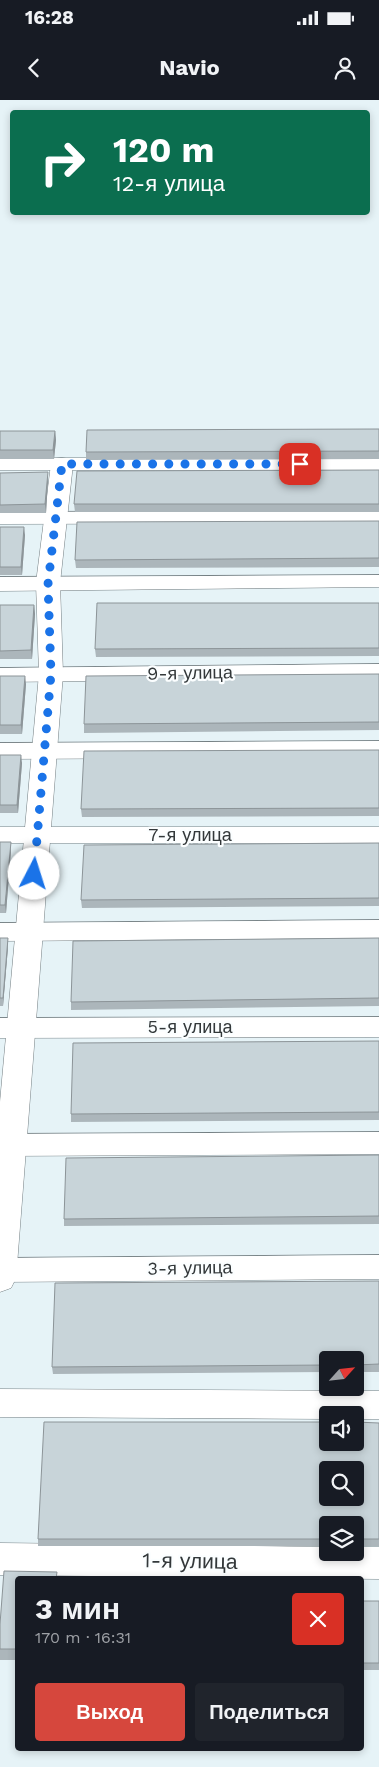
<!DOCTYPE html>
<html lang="ru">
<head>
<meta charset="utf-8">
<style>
	:root { --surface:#171b24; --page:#20242c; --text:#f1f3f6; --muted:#9ea1a6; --accent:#d6473d }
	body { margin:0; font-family:"Work Sans",sans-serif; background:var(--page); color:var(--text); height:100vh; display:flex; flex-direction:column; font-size:19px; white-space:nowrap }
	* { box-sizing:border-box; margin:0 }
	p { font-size:16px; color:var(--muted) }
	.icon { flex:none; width:28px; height:28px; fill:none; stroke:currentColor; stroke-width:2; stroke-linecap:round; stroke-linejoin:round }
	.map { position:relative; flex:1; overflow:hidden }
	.side { position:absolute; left:15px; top:1476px; width:349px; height:175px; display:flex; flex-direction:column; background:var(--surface); border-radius:5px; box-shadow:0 2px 8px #0003 }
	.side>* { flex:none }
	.guide { position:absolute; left:10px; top:10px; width:360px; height:105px; border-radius:5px; box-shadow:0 2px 8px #0003; background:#0b6e4f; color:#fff; overflow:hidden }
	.needle { width:32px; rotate:63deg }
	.controls { position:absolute; left:319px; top:1251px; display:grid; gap:10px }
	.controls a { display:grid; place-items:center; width:45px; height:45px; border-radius:5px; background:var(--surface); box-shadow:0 2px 8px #0003; font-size:25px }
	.pin { position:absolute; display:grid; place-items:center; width:42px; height:42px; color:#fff; margin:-21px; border-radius:10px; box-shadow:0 2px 8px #0006 }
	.me { position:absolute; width:55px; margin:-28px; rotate:5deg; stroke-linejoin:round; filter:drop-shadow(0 0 4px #0008) }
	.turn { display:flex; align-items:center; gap:18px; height:105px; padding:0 20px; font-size:22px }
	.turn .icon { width:65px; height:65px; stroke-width:2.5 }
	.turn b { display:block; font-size:35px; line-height:42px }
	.round { display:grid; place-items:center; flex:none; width:52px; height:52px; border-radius:5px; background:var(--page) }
	.headline { display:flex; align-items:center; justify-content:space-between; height:85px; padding:0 20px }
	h1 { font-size:30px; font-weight:700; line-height:38px }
	.cta { display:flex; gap:10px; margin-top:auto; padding:10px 20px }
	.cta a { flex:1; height:58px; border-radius:5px; background:var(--accent); color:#fff; font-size:20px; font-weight:700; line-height:58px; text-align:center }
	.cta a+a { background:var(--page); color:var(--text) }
	.status { display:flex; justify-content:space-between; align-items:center; height:35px; padding:0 25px; background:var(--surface); direction:ltr }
	.status svg { height:14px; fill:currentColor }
	header { display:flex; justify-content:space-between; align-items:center; height:65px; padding:0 20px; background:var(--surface); font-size:22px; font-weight:700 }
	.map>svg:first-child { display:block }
</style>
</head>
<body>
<div class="status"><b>16:28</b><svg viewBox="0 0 49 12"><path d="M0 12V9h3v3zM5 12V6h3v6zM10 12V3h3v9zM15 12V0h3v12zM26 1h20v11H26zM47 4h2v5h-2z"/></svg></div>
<header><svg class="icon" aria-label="back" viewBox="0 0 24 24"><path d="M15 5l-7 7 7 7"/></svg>Navio<svg class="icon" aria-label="person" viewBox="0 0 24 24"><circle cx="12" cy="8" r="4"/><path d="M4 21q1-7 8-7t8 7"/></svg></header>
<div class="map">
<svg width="379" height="1667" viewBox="0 0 379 1667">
	<rect width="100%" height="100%" fill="#e6f3f7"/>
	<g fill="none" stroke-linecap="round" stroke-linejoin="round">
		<defs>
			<path id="service" d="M0,358H379V370H0Z
				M379,411V423L0,424V412Z
				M379,475V487L0,491V477Z
				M379,564V578L0,582V568Z
				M379,641V657L0,659V643Z
				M0,727H379V743H0Z
				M379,820V838L0,841V823Z
				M379,917V937L0,938V918Z
				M379,1032V1054L0,1056V1034Z
				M379,1155V1179L0,1182V1158Z
				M0,1289L379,1291V1319H355V1315H328V1319L0,1317Z
				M0,1443L328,1447V1452H355V1447H379V1479L0,1475Z"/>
			<path id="minor" d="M62,358L70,359L73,364L60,483L63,574L16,1178L11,1188L0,1192V1002L39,574L36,483L51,364L54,359Z"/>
		</defs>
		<use href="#service" stroke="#737e82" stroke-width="1"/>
		<use href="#minor" stroke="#737e82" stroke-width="1"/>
		<use href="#service" fill="#fff" fill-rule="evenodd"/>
		<use href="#minor" fill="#fff" fill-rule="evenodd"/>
	</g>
	<path fill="#acb6bb" d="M379,329V359L86,360V352Z
		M0,331H55L56,340L54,359H0Z
		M379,370V412H75L74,404Z
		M0,373L48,381L46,413H0Z
		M379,421V467L76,468L75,460Z
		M0,427L25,435L22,475H0Z
		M379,503V556L96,557L95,549Z
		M0,505H34L35,514L32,559H0Z
		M379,574V630L84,633V624Z
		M0,576L26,584L22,634H0Z
		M379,650V716L82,717L81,709Z
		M0,655L22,663L18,713H0Z
		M0,742L11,750L6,813H0Z
		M379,743V806L82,808L81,800Z
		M0,838H8V847L3,906H0Z
		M379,838V906L71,910V902Z
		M379,941V1020L71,1022V1014Z
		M379,1055V1124L64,1126V1119Z
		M379,1181V1272H355V1260H328V1272L53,1274L52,1267Z
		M379,1323V1446H355V1425H328V1446H38V1439Z
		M18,1479V1560H0V1524Z
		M361,1501H379V1570H361Z"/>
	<path fill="#8c9498" d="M55,331L56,340L54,359L53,350Z
		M48,372V381L46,413L45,404Z
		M24,427L25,435L22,475L21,467Z
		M34,505L35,514L32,559L31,550Z
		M25,576L26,584L22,634L21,625Z
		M21,655L22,663L18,713L17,705Z
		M11,742V750L6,813L5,805Z
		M8,838V847L3,906V898Z"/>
	<path fill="#c8d4d9" stroke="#8c9498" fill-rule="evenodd" d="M379,329V351L86,352L87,330Z
		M0,331H55L53,350H0Z
		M379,370V404H74L77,371Z
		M48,372L45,404L0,405V373Z
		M379,421V458L75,460L77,422Z
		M0,427H24L21,467H0Z
		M97,503H379V548L95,549Z
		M0,505H34L31,550L0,551Z
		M379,574V622L84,624L86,576Z
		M0,576H25L21,625H0Z
		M379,650V708L81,709L84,651Z
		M0,655H21L17,705H0Z
		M0,742H11L5,805H0Z
		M379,743V798L81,800L84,745Z
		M0,838H8L3,898H0Z
		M379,838V898L71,902L73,841Z
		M379,941V1012L71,1014L73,943Z
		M379,1055V1116L64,1119L66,1058Z
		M379,1181V1264L355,1265V1260H328V1265L52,1267L55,1183Z
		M44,1322H328V1342H355V1322L379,1323V1439H355V1425H328V1439H38ZM328,1370H355V1398H328Z
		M4,1471L57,1472L56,1479H18V1549H0V1524Z
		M361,1501H379V1563H361Z"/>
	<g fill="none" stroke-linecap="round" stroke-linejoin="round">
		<path stroke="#1a73e8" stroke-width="9" stroke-dasharray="0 16.2" d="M34,774L51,574L48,484L62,364H300"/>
	</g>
	<g text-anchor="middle" stroke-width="4.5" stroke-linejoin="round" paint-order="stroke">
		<g font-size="18" fill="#33383a" stroke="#fbfeff">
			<text transform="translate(190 573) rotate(-1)" y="6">9-я улица</text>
			<text x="190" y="741">7-я улица</text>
			<text x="190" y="933">5-я улица</text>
			<text transform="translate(190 1168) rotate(-1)" y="6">3-я улица</text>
		</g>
		<g font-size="21" fill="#33383a" stroke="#fbfeff">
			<text transform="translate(190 1461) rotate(1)" y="7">1-я улица</text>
		</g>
	</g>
</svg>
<div class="controls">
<a><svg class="needle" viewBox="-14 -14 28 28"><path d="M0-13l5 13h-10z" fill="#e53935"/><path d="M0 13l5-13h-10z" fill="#9ea1a6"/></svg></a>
<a><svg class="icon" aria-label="sound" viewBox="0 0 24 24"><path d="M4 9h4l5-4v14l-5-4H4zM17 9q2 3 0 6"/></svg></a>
<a><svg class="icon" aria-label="search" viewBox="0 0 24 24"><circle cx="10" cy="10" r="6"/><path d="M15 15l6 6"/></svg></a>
<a><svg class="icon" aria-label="layers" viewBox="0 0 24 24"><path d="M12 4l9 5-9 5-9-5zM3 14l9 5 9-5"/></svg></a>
</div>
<div class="pin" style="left:300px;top:364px;background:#d93025"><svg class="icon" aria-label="arrive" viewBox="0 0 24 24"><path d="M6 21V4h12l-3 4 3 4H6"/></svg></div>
<svg class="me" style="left:34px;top:774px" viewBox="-20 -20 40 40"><circle r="19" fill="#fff"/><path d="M0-13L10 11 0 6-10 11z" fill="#1a73e8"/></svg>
<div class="guide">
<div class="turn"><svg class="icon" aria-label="right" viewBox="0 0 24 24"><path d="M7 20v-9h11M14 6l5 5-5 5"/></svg><div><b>120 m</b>12-я улица</div></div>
</div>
<section class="side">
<div class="headline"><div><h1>3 мин</h1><p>170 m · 16:31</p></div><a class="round" style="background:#d93025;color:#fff"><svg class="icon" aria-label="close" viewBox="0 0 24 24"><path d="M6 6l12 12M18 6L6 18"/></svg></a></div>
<div class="cta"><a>Выход</a><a>Поделиться</a></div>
</section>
</div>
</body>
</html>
